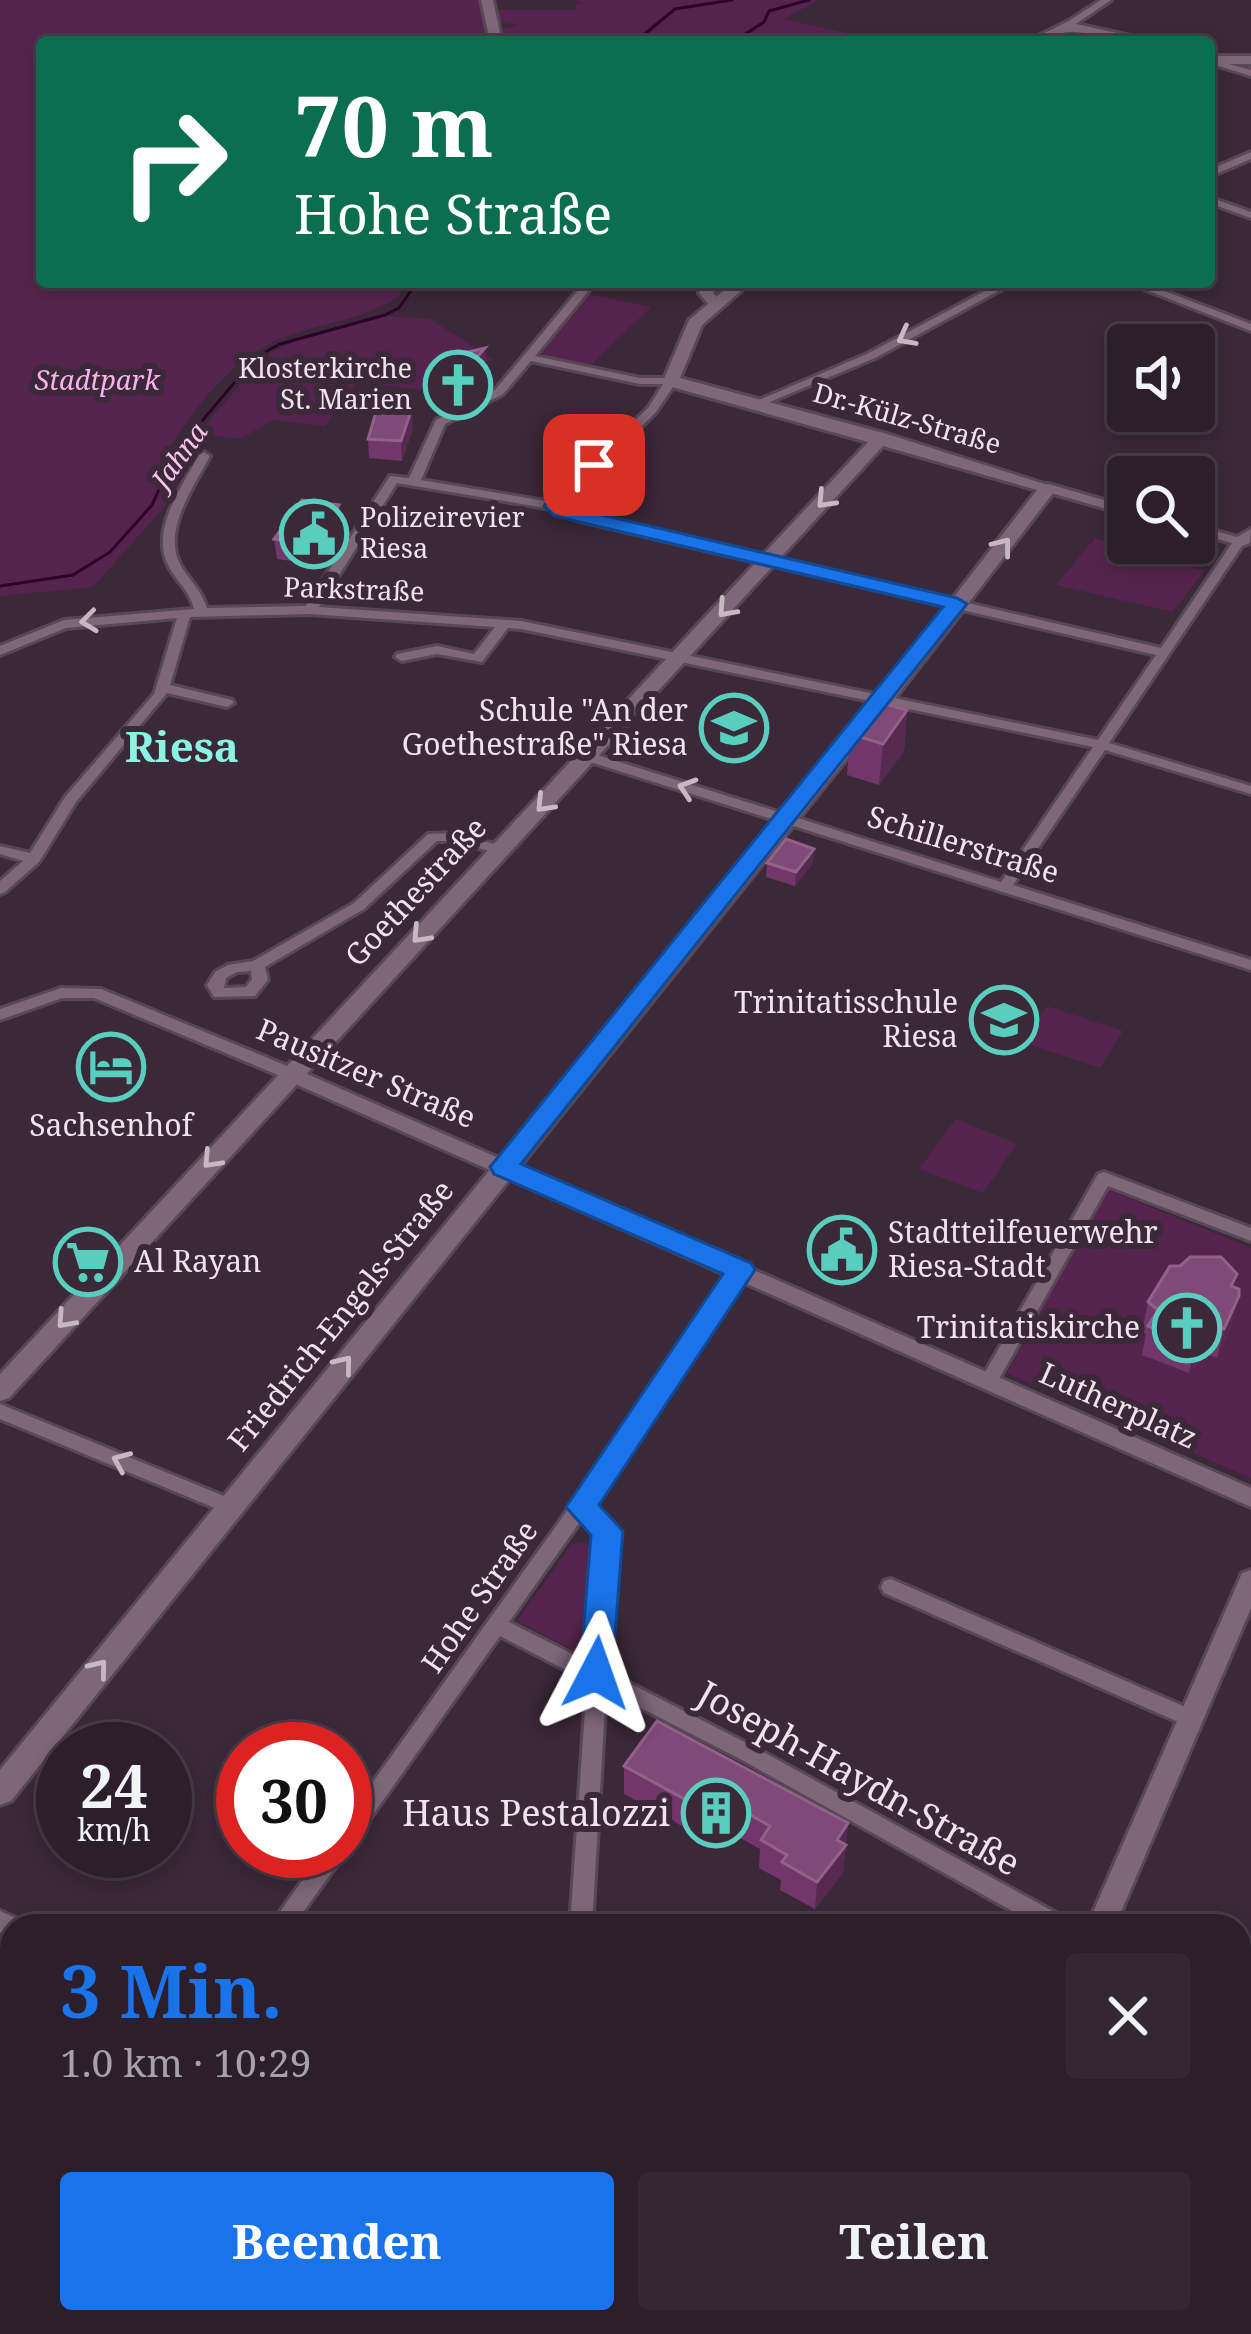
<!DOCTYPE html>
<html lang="de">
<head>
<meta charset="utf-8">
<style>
	:root { --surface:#2c1e2a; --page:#342732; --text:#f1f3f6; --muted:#a6a2a8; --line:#483c47; --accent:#1a73e8 }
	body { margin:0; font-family:"Noto Serif",serif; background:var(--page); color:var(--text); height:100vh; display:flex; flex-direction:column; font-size:45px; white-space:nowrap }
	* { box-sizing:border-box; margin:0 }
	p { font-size:39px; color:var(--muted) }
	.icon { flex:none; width:66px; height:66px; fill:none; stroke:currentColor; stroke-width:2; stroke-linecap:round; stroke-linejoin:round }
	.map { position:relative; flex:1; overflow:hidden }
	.panel { position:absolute; left:0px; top:1914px; width:1251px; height:420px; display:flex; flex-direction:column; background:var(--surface); border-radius:36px 36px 0 0; box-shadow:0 6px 18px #0003,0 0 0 3px var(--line) }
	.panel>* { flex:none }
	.hud { position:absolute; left:36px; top:36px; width:1179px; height:252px; border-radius:12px; box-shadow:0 6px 18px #0003,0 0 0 3px var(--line); background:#0b6e4f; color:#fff; overflow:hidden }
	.tools { position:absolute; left:1107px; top:324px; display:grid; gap:24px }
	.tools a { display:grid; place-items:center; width:108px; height:108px; border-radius:12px; background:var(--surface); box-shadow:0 6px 18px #0003,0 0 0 3px var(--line); font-size:60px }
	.speed { position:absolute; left:36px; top:1722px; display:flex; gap:24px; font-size:60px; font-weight:700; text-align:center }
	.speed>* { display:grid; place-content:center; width:156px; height:156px; border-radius:50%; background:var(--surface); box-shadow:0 6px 18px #0003,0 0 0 3px var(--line); line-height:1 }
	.speed small { font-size:30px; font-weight:400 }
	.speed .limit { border:18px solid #d22; background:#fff; color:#111 }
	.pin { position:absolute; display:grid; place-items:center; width:102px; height:102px; color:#fff; margin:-51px; border-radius:24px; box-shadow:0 6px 18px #0006 }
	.me { position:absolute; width:132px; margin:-66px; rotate:4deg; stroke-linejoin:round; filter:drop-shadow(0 0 9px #0008) }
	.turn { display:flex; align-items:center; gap:42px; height:252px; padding:0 60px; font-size:54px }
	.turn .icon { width:156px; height:156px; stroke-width:2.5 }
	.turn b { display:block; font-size:84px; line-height:102px }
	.round { display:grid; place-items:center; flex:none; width:126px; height:126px; border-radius:12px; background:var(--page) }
	.overview { display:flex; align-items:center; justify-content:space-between; height:204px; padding:0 60px }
	h1 { font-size:72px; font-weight:700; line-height:90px; color:var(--accent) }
	.button { display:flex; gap:24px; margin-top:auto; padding:24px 60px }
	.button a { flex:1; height:138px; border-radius:12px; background:var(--accent); color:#fff; font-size:48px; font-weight:700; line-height:138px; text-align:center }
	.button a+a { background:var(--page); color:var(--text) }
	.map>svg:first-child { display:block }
</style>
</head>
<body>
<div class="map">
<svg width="1251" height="2334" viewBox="0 0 1251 2334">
	<rect width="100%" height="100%" fill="#3b2838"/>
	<path fill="#55244e" d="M0,0H480L490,42H42V282H402L399,297C363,319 323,323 284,337C234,356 191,410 165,456L193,458L183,486L93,587L0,596Z
		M575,0H819L783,19L856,35L848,42H502L499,29L519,25L496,22L494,10H576V5L583,3Z
		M588,294L651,307L591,365L534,353Z
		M388,316L430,319L494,360L472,364L439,392L357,382L325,426L273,420L240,439L198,433L266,355L293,342Z
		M1095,538L1204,571L1173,612L1056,585Z
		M1047,1006L1123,1031L1100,1068L1023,1042Z
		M956,1119L1017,1144L983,1193L919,1169Z
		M1107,1189L1251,1248V1478L1007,1373Z
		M582,1542L592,1547L581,1654L517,1621L571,1545Z"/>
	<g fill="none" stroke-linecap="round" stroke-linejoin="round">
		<path stroke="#2f012a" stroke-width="3" d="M635,42L675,9L732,0
			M733,42L764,22L769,11L809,0
			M0,586L73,575L110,552L152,505L176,452L256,357L280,344L385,315L399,308L417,282"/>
		<defs>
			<path id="minor" d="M1101,0H1111L1070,28H1064V24Z
				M1209,59L1251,70V76L1209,63Z
				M1251,152V159L1209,177V170Z
				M1209,197L1251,212V218L1209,203Z
				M585,282H596L535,356L640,378H671L677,381L656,412L562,505L580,513L1161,648L1232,543L1194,533V525L1237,537L1251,529L1250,543L1242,546L1109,743L1251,786V794L1105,750L1013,885L1251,960V970L584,760L582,757L584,754H594L1001,882L1093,747L521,629L508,628L482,662L437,654L402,661L395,657L397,654L437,646L474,654L495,627L310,614L190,617L170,685L232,700L234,703L227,707L167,693L76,802L39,862L5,892L0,894V881L23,861L0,854V846L30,853L65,797L154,694L177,618L66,628L0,655V646L64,620L194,609C190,591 177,582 169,567C149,530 182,488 198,456L204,452L210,456C194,487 161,531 181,566C190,581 202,591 207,608L306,606L390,476L409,478L436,420L495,390ZM531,361L640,384H663L648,408L551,502L421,480L445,424L503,394ZM397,483L551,509L576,520L1156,655L1098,740L521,621L319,607Z
				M1002,282H1015L875,358L760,406L750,404L867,354Z
				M1126,282H1141L1251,324V331Z
				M1048,484L1128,507V515L1044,491V485Z
				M452,833L506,847L508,850L501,854L452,841H437L364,909L265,967L268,980L255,996L214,997L207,985L215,972L228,965L253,961L354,903L428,834ZM251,971L252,979L246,987L224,988L226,978L237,972Z
				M61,988L101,989L297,1070L299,1074L291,1079L285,1078L94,998H62L0,1020V1009Z
				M1104,1172L1251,1228V1241L1108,1186L995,1386H983L980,1381L983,1376L1098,1174Z
				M741,1264L747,1266L750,1270L747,1274L592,1505L616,1531L608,1672L756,1748L1067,1919L1070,1926H1039L742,1760L606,1690L592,1926H570L587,1681L500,1636L352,1844L345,1847V1821L574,1501L735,1266ZM582,1519L597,1533L588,1662L509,1622Z
				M0,1404L236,1501L238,1506L236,1511L229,1513L222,1511L0,1419Z
				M891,1579L1197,1712L1200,1718L1197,1724L1190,1726L1183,1724L884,1593L881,1587L884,1581Z
				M345,1850V1851L342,1858L293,1926H270L323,1851Z
				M0,1911L20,1920L22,1926H12V1937L0,1932Z
				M431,2322H456L450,2334H425Z"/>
			<path id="tertiary" d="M481,0H493L502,42H490Z
				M704,282H718L713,293L722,303L720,306H710L699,293Z
				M291,1067L1251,1488V1507L284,1079L281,1074Z
				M1251,1570V1608L1115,1926H1087L1239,1580L1242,1573Z
				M914,2322H945L940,2334H909Z"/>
			<path id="secondary" d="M1067,22L1144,39L1146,42C1121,42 1099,34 1075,32C1059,30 1044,42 1026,42Z
				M1209,56H1251V64H1209Z
				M734,282H751L702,325L680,378L887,434L1057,488L893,701L11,1801L0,1805V1770L879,693L1037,490L883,446L9,1398L0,1401V1374L868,442L665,385L663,381L689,320Z"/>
		</defs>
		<use href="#minor" stroke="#584755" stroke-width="6"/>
		<use href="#tertiary" stroke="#584755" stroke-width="6"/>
		<use href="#secondary" stroke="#584755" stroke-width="6"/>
		<use href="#minor" fill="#7d6778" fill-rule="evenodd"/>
		<use href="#tertiary" fill="#7d6778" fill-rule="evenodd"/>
		<use href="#secondary" fill="#7d6778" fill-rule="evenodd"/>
	</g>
	<path fill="#72366a" d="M485,348L486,367L457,401L437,396L436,377Z
		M413,428L402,461L369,458L368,439Z
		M339,505L340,525L314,564L277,559L274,539Z
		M907,710L904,751L879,785L847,775L850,734Z
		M767,863H813L795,886L766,877Z
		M1234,1287L1232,1325L1217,1358L1205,1354L1189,1373L1142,1355L1146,1334L1142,1331L1148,1302Z
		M624,1766L848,1823L843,1873L815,1909L780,1890L781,1880L759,1868L760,1849L728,1831L724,1837L715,1832L709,1841L624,1794Z"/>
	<path fill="#562950" d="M485,348L486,367L457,401L456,381Z
		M412,408L413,428L402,461L401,441Z
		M339,505L340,525L314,564L312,544Z
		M907,710L904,751L879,785L883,744Z
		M814,849L813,863L795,886L796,872Z
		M1239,1296L1232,1325L1217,1358L1224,1329Z
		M1212,1325L1205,1354L1189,1373L1196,1344Z
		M729,1803L728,1831L724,1837L725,1809Z
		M716,1804L715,1832L709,1841L710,1813Z
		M848,1823L843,1873L815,1909L817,1882L837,1840Z
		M751,2322H761L755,2334H746Z"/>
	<path fill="#7f4978" stroke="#91618a" stroke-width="3" d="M485,348L456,381L436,377L450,356Z
		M380,399L412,408L401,441L368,439Z
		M302,500L339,505L312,544L274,539Z
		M875,701L907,710L883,744L850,734Z
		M786,839L814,849L796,872L767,863Z
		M1190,1257H1221L1237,1274L1231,1286L1239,1289V1296L1224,1329L1212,1325L1196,1344L1148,1326L1158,1310L1148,1302L1170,1266H1180Z
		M657,1721L848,1823L837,1840L846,1845L817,1882L782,1862L787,1855L761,1840L770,1826L729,1803L725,1809L716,1804L710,1813L624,1766Z
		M613,2322H751L746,2334H607Z"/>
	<defs><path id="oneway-chevron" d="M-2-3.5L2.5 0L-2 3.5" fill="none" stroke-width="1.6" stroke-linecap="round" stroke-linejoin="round" transform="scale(3)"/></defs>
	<g stroke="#c8b8c4">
		<use href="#oneway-chevron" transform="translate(906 337) rotate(152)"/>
		<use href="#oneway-chevron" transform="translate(825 500) rotate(133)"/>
		<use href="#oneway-chevron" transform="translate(1003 546) rotate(-52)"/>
		<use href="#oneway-chevron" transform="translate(726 609) rotate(132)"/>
		<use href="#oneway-chevron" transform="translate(89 621) rotate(173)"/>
		<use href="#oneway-chevron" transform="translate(687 788) rotate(-162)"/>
		<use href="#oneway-chevron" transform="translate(544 804) rotate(134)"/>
		<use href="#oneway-chevron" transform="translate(420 935) rotate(133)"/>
		<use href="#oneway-chevron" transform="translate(211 1160) rotate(133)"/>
		<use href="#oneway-chevron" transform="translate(65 1320) rotate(132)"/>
		<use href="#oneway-chevron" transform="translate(344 1364) rotate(-51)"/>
		<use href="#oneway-chevron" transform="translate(121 1461) rotate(-157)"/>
		<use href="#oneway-chevron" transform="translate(99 1668) rotate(-51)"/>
	</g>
	<path fill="#1a73e8" stroke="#114b97" stroke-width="3" d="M594,459L604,465L568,507L957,598L967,604L521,1164L751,1263L755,1270L599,1505L623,1531L612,1673L608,1682L596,1686L585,1682L580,1673L591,1535L566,1507L723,1274L494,1174L490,1167L943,607L554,516L544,506L547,502Z"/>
	<defs>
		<symbol id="church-ring" viewBox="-11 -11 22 22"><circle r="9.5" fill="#3b2838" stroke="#59cebe" stroke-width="1.5"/><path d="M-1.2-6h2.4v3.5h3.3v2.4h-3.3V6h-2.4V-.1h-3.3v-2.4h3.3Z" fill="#59cebe"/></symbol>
		<symbol id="civic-ring" viewBox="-11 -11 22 22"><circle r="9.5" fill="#3b2838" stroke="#59cebe" stroke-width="1.5"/><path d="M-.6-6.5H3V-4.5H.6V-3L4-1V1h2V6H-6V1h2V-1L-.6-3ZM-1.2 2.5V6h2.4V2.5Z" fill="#59cebe"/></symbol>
		<symbol id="school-ring" viewBox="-11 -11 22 22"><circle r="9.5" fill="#3b2838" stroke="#59cebe" stroke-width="1.5"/><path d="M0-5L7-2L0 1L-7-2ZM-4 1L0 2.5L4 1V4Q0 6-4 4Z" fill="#59cebe"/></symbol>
		<symbol id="hotel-ring" viewBox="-11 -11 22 22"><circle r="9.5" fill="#3b2838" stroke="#59cebe" stroke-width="1.5"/><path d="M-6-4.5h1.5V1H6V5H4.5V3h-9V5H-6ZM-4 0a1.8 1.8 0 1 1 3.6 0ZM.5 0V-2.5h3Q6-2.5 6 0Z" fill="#59cebe"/></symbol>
		<symbol id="supermarket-ring" viewBox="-11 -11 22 22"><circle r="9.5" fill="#3b2838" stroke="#59cebe" stroke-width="1.5"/><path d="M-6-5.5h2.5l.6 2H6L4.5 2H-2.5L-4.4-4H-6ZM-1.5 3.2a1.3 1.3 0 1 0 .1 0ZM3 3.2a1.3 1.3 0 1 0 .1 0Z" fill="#59cebe"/></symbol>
		<symbol id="building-ring" viewBox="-11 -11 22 22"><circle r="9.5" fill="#3b2838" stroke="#59cebe" stroke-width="1.5"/><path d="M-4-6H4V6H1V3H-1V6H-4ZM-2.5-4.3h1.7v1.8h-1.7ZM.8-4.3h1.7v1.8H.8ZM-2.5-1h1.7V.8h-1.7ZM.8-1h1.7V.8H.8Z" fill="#59cebe"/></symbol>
	</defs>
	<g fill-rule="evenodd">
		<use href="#church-ring" x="420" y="347" width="76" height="76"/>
		<use href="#civic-ring" x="276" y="496" width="76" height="76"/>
		<use href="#school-ring" x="696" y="690" width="76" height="76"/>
		<use href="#school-ring" x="966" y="982" width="76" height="76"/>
		<use href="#hotel-ring" x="73" y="1029" width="76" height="76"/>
		<use href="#civic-ring" x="804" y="1212" width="76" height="76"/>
		<use href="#supermarket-ring" x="50" y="1224" width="76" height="76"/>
		<use href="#church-ring" x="1149" y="1290" width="76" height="76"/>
		<use href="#building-ring" x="678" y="1775" width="76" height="76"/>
	</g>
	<g text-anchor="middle" stroke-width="12" stroke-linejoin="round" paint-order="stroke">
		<g font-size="27" fill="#f0e3ed" stroke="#3b2838" text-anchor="end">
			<text x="412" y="378">Klosterkirche<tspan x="412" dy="31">St. Marien</tspan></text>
			<text x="360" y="527" text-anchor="start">Polizeirevier<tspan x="360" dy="31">Riesa</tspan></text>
		</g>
		<g font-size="27" font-style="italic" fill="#fab0ed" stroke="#3b2838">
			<text x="97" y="390">Stadtpark</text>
		</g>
		<g font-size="27" fill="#f0e3ed" stroke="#3b2838">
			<text transform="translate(907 419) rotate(16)" y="9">Dr.-Külz-Straße</text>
			<text transform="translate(354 590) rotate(2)" y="9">Parkstraße</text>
		</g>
		<g font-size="27" font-style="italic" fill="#fcc4f1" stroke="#3b2838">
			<text transform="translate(180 456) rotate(-54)" y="9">Jahna</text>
		</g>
		<g font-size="30" fill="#f0e3ed" stroke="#3b2838" text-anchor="end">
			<text x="688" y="721">Schule "An der<tspan x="688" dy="34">Goethestraße" Riesa</tspan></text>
			<text x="958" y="1013">Trinitatisschule<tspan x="958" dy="34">Riesa</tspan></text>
			<text x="111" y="1136" text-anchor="middle">Sachsenhof</text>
			<text x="888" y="1243" text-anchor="start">Stadtteilfeuerwehr<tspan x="888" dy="34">Riesa-Stadt</tspan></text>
			<text x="134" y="1272" text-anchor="start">Al Rayan</text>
			<text x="1140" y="1338">Trinitatiskirche</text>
		</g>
		<g font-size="30" fill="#f0e3ed" stroke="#3b2838">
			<text transform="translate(963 845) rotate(17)" y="10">Schillerstraße</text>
			<text transform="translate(416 892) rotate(-47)" y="10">Goethestraße</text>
			<text transform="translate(366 1074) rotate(23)" y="10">Pausitzer Straße</text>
			<text transform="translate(341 1316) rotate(-51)" y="10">Friedrich-Engels-Straße</text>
			<text transform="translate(1118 1406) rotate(24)" y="10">Lutherplatz</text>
			<text transform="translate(480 1597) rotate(-55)" y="10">Hohe Straße</text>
		</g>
		<g font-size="36" fill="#f0e3ed" stroke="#3b2838">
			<text transform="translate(859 1778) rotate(29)" y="13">Joseph-Haydn-Straße</text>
		</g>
		<g font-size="36" fill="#f0e3ed" stroke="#3b2838" text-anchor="end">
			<text x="670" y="1826">Haus Pestalozzi</text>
		</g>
		<g font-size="42" font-weight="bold" fill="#8bf3e3" stroke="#3b2838">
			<text x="182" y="762">Riesa</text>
		</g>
	</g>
</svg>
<div class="tools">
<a><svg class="icon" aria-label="sound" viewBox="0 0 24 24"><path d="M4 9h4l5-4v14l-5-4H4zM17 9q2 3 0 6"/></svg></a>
<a><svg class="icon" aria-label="search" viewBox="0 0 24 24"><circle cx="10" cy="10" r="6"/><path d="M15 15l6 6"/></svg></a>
</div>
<div class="speed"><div>24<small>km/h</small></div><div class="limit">30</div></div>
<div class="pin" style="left:594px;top:465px;background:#d93025"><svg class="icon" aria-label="arrive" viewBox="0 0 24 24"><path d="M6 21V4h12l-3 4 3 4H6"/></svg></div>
<svg class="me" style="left:596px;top:1673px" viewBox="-20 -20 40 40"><path d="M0-17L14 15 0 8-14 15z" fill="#1a73e8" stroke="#fff" stroke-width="4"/></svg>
<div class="hud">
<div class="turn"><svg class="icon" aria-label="right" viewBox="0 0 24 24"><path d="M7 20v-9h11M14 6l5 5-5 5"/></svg><div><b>70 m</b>Hohe Straße</div></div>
</div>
<section class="panel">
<div class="overview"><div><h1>3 Min.</h1><p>1.0 km · 10:29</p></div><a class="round"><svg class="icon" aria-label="close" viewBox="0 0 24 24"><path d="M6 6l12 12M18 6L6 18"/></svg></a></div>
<div class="button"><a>Beenden</a><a>Teilen</a></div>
</section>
</div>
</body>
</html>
